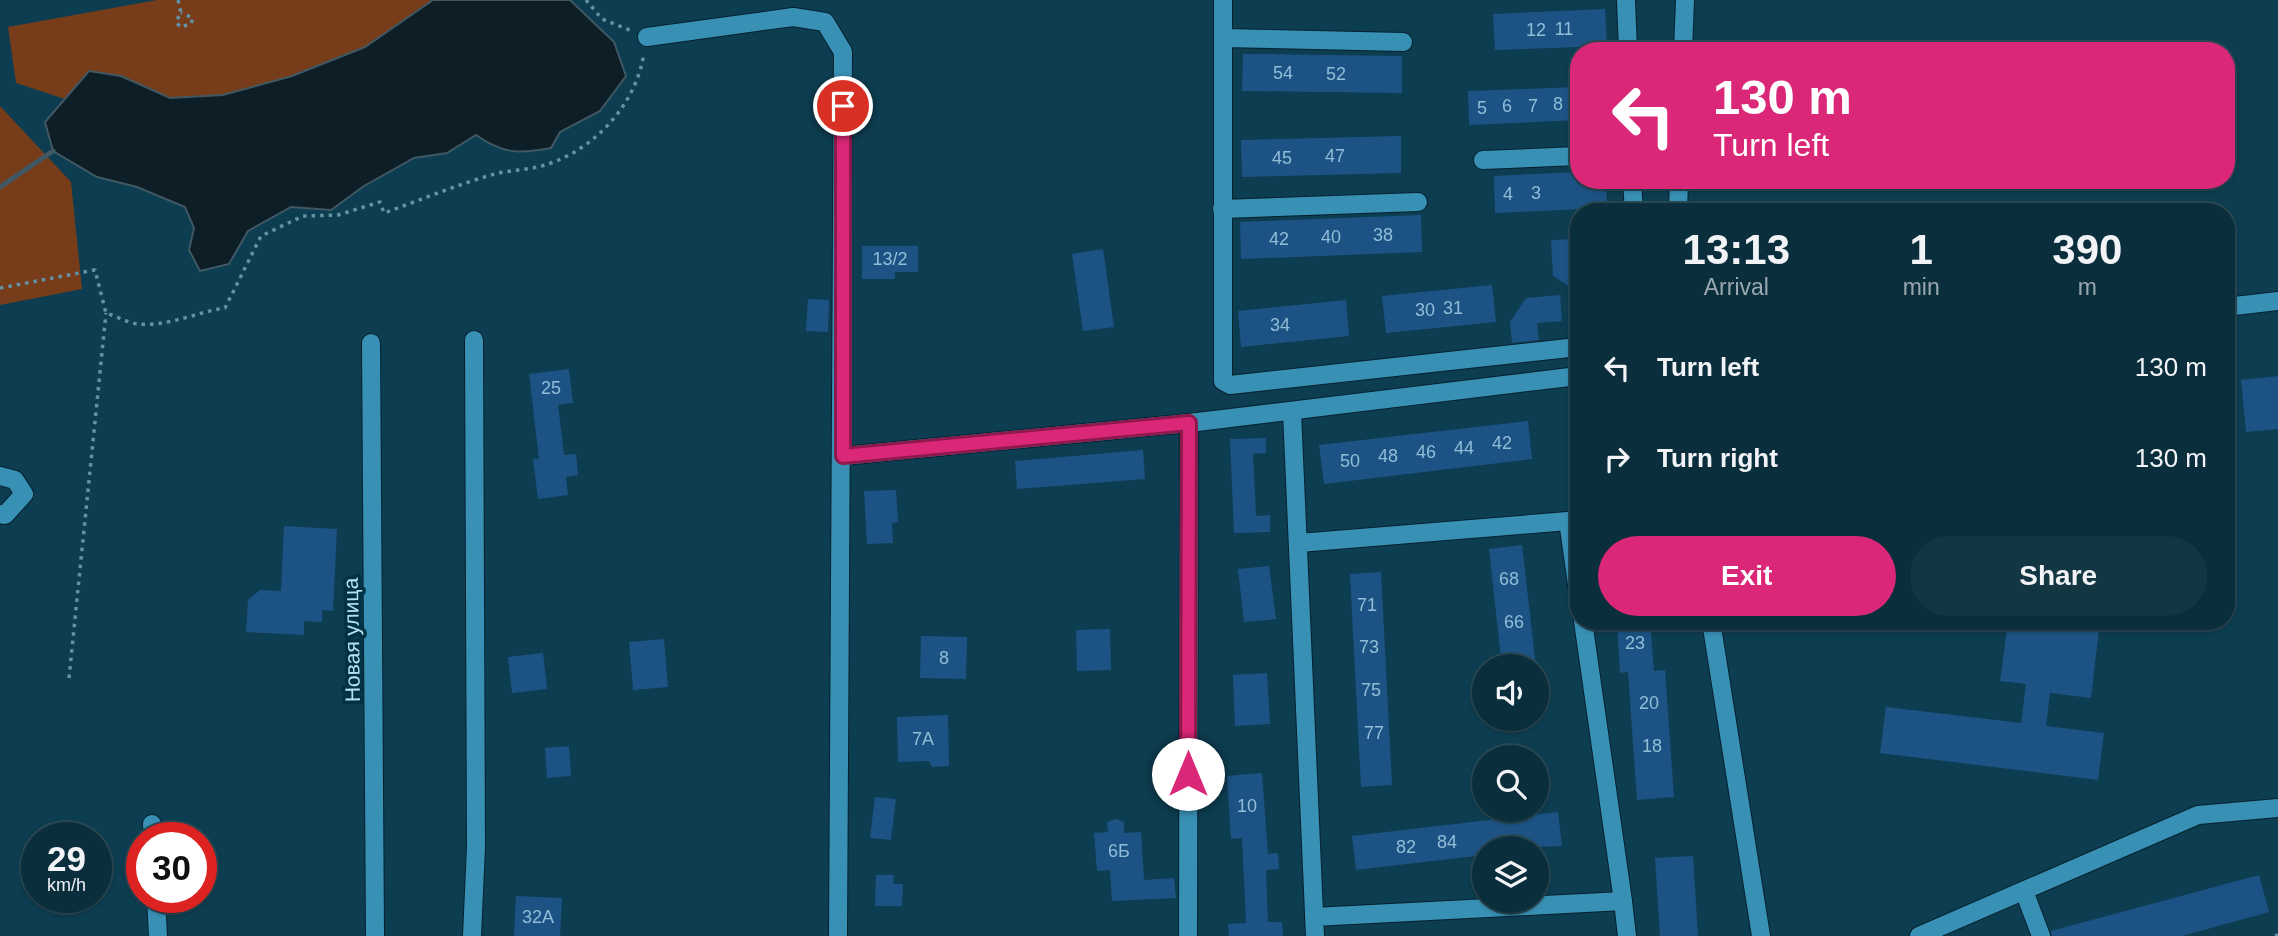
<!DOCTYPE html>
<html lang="en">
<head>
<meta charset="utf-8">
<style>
	:root { --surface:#0a2e3c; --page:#133643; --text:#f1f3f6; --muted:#99a8af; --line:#2a4a56; --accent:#db2777 }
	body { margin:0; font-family:Arial,sans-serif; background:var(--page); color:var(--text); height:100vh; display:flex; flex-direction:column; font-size:26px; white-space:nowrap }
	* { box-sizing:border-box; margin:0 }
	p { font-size:23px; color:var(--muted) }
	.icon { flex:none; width:38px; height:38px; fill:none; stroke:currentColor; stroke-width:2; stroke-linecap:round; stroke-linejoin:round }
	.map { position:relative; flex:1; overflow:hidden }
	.panel { position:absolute; left:1570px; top:203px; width:665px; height:427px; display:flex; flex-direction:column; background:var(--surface); border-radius:28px; box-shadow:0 2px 5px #0004,0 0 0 2px var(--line) }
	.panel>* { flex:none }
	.banner { position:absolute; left:1570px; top:42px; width:665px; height:147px; border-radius:28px; box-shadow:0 2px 5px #0004,0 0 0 2px var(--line); background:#db2777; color:#fff; overflow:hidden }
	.controls { position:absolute; left:1472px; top:654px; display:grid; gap:14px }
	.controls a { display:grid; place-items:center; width:77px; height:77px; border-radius:50%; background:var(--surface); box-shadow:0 2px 5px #0004,0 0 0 2px var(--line); font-size:35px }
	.speed { position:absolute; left:21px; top:822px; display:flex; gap:14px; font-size:35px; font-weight:700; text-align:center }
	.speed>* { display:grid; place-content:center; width:91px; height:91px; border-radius:50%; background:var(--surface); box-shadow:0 2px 5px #0004,0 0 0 2px var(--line); line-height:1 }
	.speed small { font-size:18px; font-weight:400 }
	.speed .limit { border:10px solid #d22; background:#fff; color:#111 }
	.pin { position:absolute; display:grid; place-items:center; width:60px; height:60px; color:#fff; margin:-30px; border:4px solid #fff; border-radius:50%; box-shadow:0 2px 7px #0007 }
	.me { position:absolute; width:77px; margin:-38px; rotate:0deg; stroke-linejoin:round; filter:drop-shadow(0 0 5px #0008) }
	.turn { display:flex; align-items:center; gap:24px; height:147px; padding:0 28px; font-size:32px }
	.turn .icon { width:91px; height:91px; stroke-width:2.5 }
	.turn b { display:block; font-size:49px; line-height:60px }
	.eta { display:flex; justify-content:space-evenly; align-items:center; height:119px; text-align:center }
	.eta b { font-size:42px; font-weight:600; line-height:49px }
	.button { display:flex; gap:14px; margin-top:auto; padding:14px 28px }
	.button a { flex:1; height:80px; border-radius:42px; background:var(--accent); color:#fff; font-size:28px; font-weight:600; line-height:80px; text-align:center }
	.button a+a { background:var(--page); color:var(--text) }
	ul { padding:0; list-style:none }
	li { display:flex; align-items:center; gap:21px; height:91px; padding:0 28px }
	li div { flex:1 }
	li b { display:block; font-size:26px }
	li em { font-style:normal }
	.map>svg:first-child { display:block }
</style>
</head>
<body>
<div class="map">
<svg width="2278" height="936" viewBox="0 0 2278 936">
	<rect width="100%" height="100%" fill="#0d3d50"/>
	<path fill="#773d1a" d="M157,0H433L365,47L292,76L223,95L170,98L121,76L89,71L65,99L16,83L8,27Z
		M0,106L71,182L82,289L0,305Z"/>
	<path fill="#0d1e26" stroke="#405864" stroke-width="2" d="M433,0H570L614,42L626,76L600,111L560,132L551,148C519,154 503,154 476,135L447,153L414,158L364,186L331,210L291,207L248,231L229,264L200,271L189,250L194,228L185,207L137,187L97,177L53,151L45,122L89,71L121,76L170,98L223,95L292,76L365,47Z"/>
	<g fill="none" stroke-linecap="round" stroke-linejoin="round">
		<path stroke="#405864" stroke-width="5" d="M0,187L53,151"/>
	</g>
	<path fill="#1d5384" d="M1605,9L1607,46L1495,50L1493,14Z
		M1243,54L1402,56V93L1242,91Z
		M1578,87V120L1469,125L1468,91Z
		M1401,136V173L1242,177L1241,140Z
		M1578,172V180H1606L1607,208L1495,213L1494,176Z
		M1421,215L1422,252L1241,259L1240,222Z
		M1578,239V292L1553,276L1551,240Z
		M862,246H918V272H895V279H862Z
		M1103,249L1114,327L1083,331L1072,254Z
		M1492,285L1496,322L1386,333L1382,296Z
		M1560,295L1562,321L1537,323L1539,340L1512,343L1510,322L1526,298Z
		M808,299L829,300L828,332L806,331Z
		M1346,300L1349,336L1241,347L1238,311Z
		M569,369L573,403L558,405L564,455L576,454L578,475L566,477L568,495L538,499L533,459H539L529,374Z
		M2278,376V429L2246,432L2241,380Z
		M1528,421L1532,459L1324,484L1319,445Z
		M1266,438V453L1253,454L1256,516L1270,515V532L1234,533L1230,439Z
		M1143,450L1145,479L1017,489L1015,461Z
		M896,490L898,522L892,523L893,543L867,544L864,491Z
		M284,526L337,529L333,611L322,610V622L304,621V635L246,632L248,600L260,590L281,591Z
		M1522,545L1536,667H1502L1489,549Z
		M1269,566L1276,619L1244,622L1238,569Z
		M1381,572L1392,785L1361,787L1350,574Z
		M1617,621H1650L1654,671L1665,670L1674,797L1637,800L1628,672L1620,673Z
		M2008,621H2100L2091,698L2050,693L2046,726L2104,733L2098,780L1880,753L1886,707L2021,723L2026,684L2000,681Z
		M1110,629L1111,670L1077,671L1076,630Z
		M921,636L967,637L966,679L920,678Z
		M664,639L668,687L633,690L629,642Z
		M543,653L547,689L512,693L508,657Z
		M1267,673L1270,724L1235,726L1233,675Z
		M948,715L949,766L932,767L929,761L898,762L897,717Z
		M569,746L571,776L547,778L545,748Z
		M1262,773L1268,854L1278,853L1279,869L1266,870L1268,922H1282L1283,936H1229L1228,924L1246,923L1242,838L1231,839L1227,776Z
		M875,797L896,799L891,840L870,838Z
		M1558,812L1562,846L1484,849V855L1356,870L1352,836Z
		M1116,819L1124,822V833L1141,832L1144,880L1174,878L1176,898L1112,901L1110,870L1097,871L1094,833L1108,832L1107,822Z
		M1693,856L1698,936H1660L1655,858Z
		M876,875H894L893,884H903L902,906H875Z
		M2259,875L2269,912L2182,936H2052L2051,931Z
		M516,896L562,898L560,936H514Z"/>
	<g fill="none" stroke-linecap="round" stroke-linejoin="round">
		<defs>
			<path id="minor" d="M1223,0V381L1230,385L1578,347
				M1626,0L1628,51
				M647,37L793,17L825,22L843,52L838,936
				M1223,38L1403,42
				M1683,51L1685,0
				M1483,160L1578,156
				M1632,180L1634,212
				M1222,209L1418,202
				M1678,212L1679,180
				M2226,307L2278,301
				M371,343L375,936
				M1292,412L1315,936
				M843,456L1189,423L1578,376
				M0,476L15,480L24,494L5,515L0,514
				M1299,543L1568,521L1578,591
				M1711,621L1761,936
				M152,824L153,838
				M2024,891L2041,936
				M156,898L158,936
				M1623,901L1627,936
				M1314,917L1623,901L1583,621
				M472,936L476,847L474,340
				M1188,936L1189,423
				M1919,936L2198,815L2278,808"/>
		</defs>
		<use href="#minor" stroke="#06222e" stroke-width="20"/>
		<path stroke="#6591a4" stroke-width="3.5" stroke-dasharray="3.5 5" stroke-linecap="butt" d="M178,0L181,13L176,21L180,27L191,24L193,18L181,13
			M586,0L602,19L632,31
			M0,288L95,270L106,313C116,316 128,323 138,324C167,327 197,312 225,308L261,236L303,216L338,215L380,202L384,213C421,200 458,184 495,174C510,170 527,170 542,166C594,151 636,105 644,53
			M69,678L106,313
			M2275,936L2278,935"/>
		<use href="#minor" stroke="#3990b5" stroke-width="18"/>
	</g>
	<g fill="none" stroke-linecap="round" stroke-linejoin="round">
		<defs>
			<path id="route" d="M843,106V456L1189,423L1188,774"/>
		</defs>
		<use href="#route" stroke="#8e194d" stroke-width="18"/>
		<use href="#route" stroke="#db2777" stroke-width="12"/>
	</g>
	<g text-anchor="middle" stroke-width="7" stroke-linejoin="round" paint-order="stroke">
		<g font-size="18" fill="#91bdd7">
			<text x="1564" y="35">11</text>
			<text x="1536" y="36">12</text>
			<text x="1283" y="79">54</text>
			<text x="1336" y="80">52</text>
			<text x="1558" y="110">8</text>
			<text x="1507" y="112">6</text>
			<text x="1533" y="112">7</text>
			<text x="1482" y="114">5</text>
			<text x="1335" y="162">47</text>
			<text x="1282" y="164">45</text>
			<text x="1536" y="199">3</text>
			<text x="1508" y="200">4</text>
			<text x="1383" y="241">38</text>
			<text x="1331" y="243">40</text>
			<text x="1279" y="245">42</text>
			<text x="890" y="265">13/2</text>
			<text x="1453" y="314">31</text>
			<text x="1425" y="316">30</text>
			<text x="1280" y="331">34</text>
			<text x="551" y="394">25</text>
			<text x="1502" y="449">42</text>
			<text x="1464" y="454">44</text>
			<text x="1426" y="458">46</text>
			<text x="1388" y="462">48</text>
			<text x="1350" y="467">50</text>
			<text x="1509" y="585">68</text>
			<text x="1367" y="611">71</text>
			<text x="1514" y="628">66</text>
			<text x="1635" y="649">23</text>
			<text x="1369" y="653">73</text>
			<text x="944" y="664">8</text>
			<text x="1371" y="696">75</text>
			<text x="1649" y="709">20</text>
			<text x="1374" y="739">77</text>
			<text x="923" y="745">7А</text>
			<text x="1652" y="752">18</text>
			<text x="1247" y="812">10</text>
			<text x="1447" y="848">84</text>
			<text x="1406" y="853">82</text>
			<text x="1119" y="857">6Б</text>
			<text x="538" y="923">32А</text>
		</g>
		<g font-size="21" fill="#b8e0f3" stroke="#003245">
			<text transform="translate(352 640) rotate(-91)" y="7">Новая улица</text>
		</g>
	</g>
</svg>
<div class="controls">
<a><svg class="icon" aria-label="sound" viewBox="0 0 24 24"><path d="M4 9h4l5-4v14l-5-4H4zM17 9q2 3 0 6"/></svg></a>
<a><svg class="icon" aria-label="search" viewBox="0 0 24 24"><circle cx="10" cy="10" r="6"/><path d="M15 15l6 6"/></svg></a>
<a><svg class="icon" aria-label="layers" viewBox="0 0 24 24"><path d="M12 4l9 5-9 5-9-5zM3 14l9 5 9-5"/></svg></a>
</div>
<div class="speed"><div>29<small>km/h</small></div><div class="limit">30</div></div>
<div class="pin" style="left:843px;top:106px;background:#d93025"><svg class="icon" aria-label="arrive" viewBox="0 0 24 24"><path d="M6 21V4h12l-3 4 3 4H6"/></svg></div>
<svg class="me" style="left:1188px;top:774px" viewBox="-20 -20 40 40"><circle r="19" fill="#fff"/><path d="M0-13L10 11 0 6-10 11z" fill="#db2777"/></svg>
<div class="banner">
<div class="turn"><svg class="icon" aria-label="left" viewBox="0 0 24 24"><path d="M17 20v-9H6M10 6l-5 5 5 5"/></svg><div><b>130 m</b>Turn left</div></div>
</div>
<section class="panel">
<div class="eta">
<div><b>13:13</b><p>Arrival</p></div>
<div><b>1</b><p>min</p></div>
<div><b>390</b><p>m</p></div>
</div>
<ul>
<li><svg class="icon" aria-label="left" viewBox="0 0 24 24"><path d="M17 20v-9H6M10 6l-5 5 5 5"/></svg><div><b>Turn left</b></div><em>130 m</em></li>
<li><svg class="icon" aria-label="right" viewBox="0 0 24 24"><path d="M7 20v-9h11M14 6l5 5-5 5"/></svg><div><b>Turn right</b></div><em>130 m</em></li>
</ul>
<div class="button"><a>Exit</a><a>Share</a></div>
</section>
</div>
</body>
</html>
